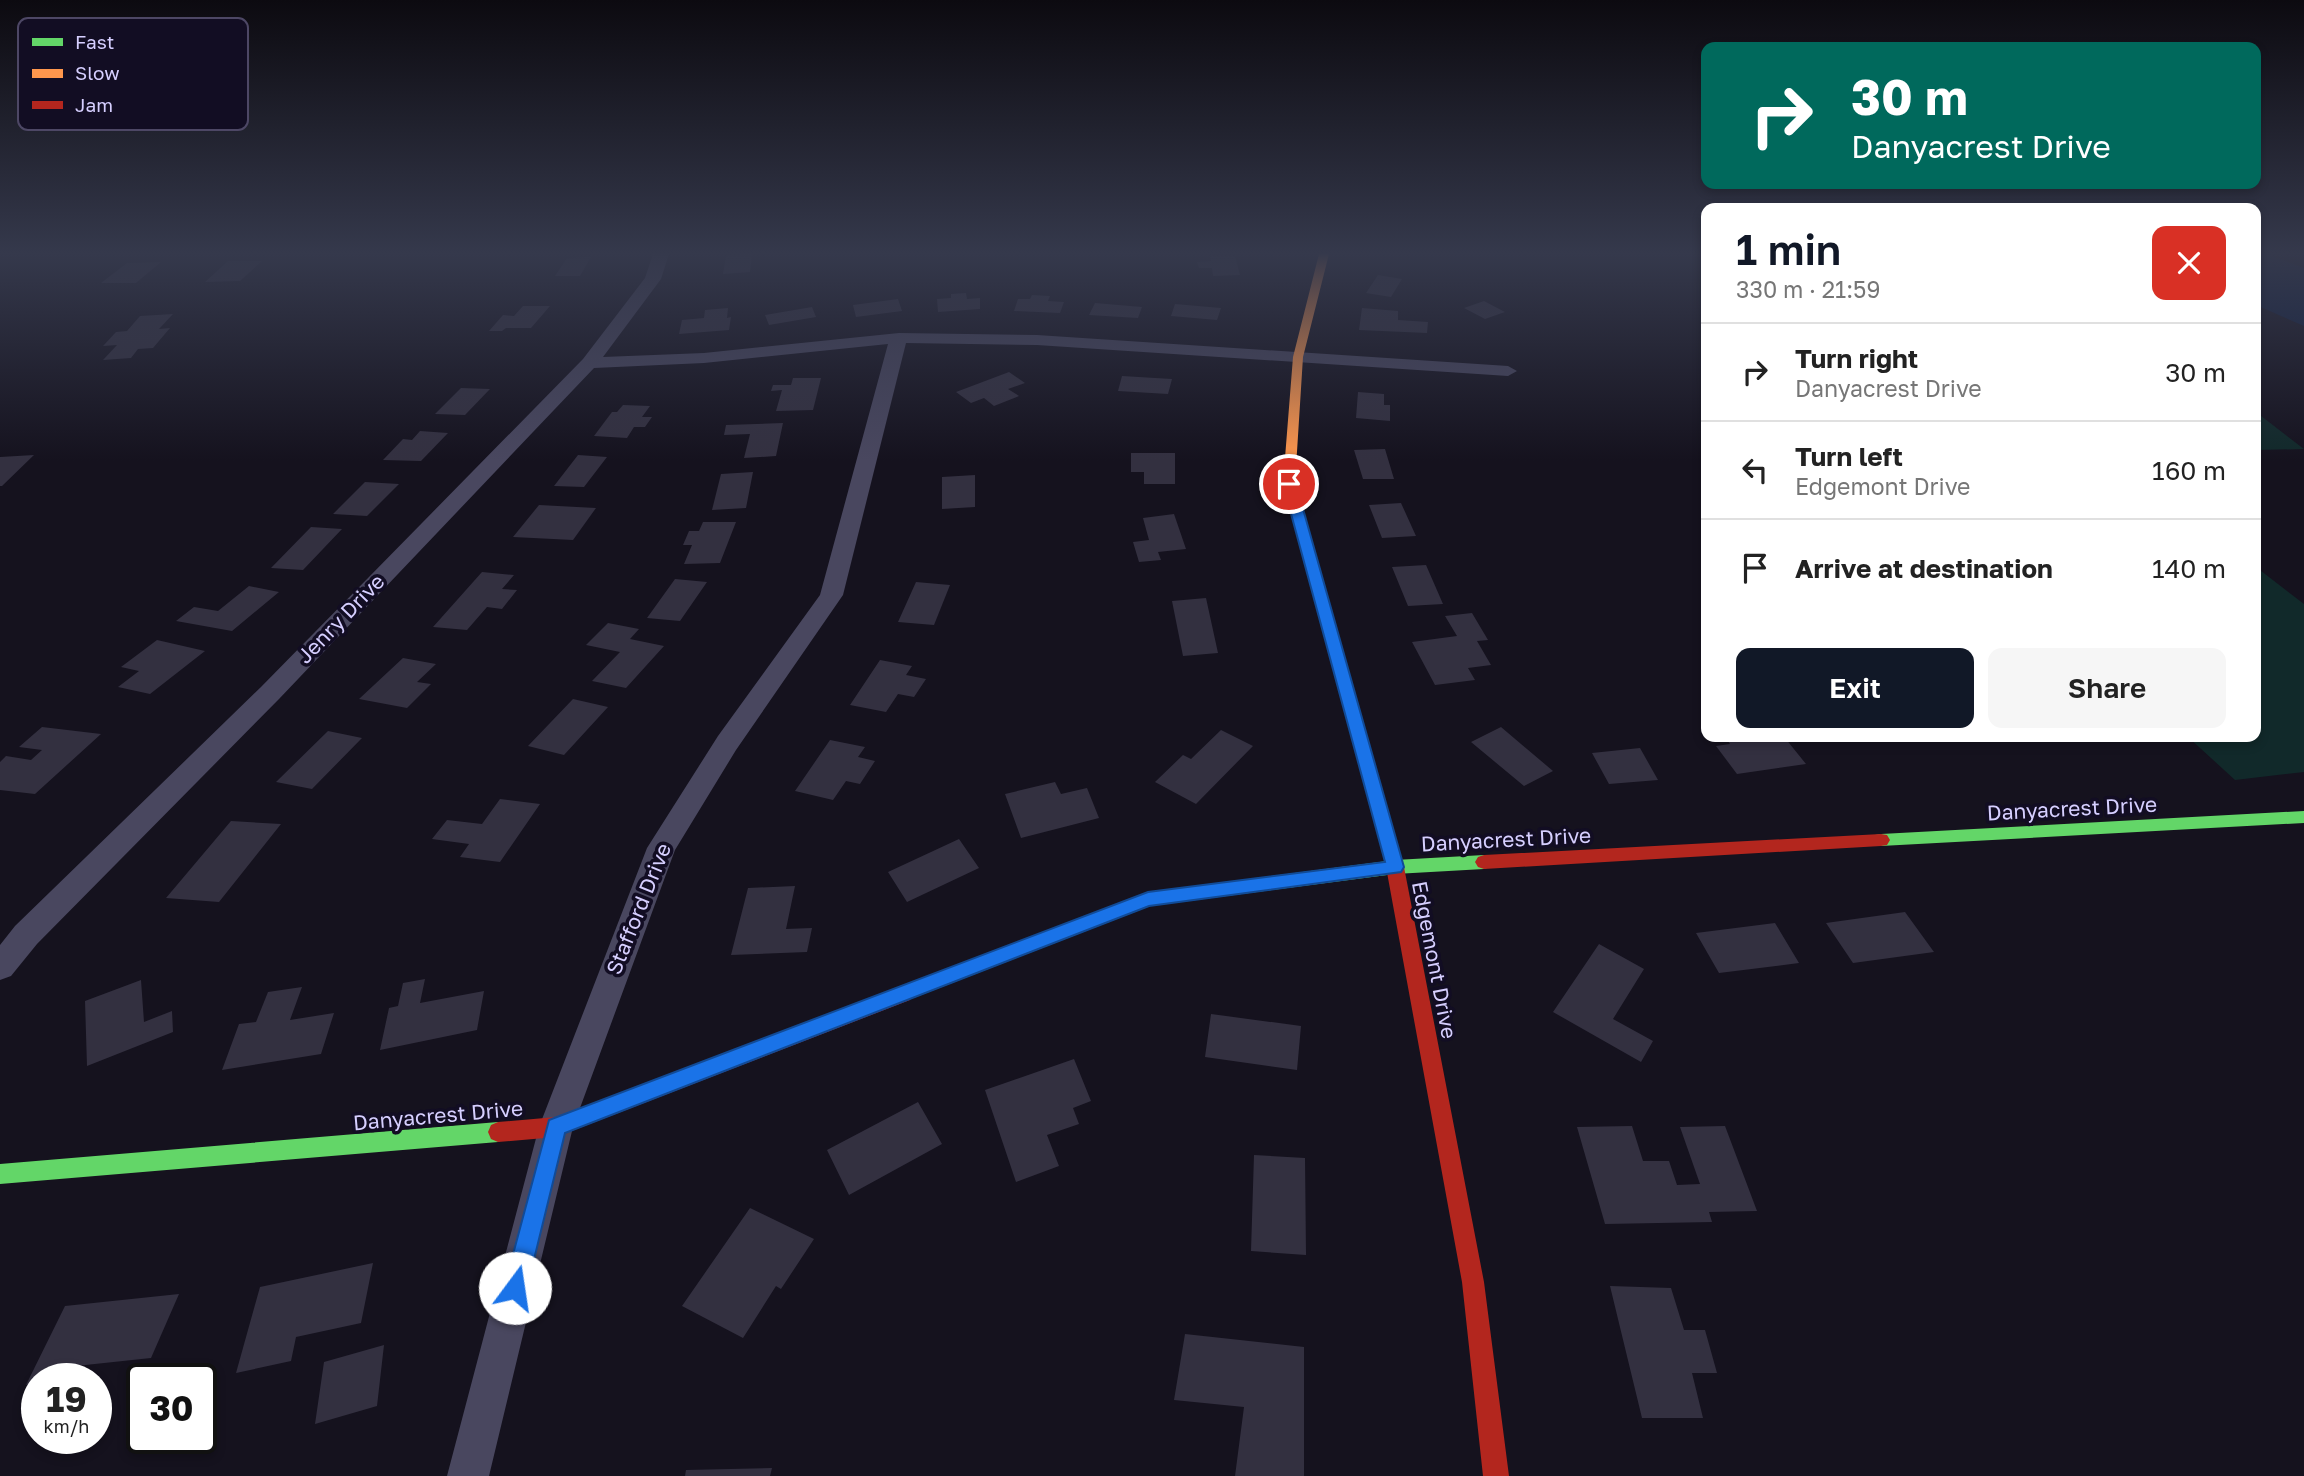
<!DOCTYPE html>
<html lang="en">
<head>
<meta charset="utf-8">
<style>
	:root { --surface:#fff; --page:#f6f6f6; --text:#222; --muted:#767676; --line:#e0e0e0; --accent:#111827 }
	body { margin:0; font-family:"Golos Text",sans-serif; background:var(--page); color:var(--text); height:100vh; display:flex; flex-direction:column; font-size:26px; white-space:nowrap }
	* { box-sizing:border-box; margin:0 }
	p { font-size:23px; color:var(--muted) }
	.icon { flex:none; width:38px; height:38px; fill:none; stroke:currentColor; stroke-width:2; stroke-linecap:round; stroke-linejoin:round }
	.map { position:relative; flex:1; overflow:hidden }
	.sheet { position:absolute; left:1701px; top:203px; width:560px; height:539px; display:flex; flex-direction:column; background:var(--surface); border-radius:14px; box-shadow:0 4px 10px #0003 }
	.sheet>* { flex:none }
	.guide { position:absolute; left:1701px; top:42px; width:560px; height:147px; border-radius:14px; box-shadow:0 4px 10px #0003; background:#00695c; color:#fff; overflow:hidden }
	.speed { position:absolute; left:21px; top:1363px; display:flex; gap:14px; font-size:35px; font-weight:700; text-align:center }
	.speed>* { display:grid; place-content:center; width:91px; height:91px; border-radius:50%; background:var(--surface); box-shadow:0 4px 10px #0003; line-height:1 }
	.speed small { font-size:18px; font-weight:400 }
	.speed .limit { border:4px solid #111; border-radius:10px; background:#fff; color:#111 }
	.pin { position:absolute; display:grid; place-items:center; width:60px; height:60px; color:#fff; margin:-30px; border:4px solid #fff; border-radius:50%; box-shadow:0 2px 7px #0007 }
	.me { position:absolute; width:77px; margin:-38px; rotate:14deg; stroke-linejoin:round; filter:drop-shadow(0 0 5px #0008) }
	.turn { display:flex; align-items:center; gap:24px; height:147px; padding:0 35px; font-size:32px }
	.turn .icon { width:91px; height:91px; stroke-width:2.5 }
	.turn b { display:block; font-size:49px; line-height:60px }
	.round { display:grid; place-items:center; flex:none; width:74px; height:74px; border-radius:14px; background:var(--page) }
	.overview { display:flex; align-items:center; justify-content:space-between; height:119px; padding:0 35px }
	h1 { font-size:42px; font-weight:600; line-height:52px; color:var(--accent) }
	.button { display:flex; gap:14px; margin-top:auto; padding:14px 35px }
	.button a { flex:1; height:80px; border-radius:14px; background:var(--accent); color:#fff; font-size:28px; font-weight:600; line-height:80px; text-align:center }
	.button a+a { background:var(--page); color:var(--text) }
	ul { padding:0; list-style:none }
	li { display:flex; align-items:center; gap:21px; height:98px; padding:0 35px; border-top:2px solid var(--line) }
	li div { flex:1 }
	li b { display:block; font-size:26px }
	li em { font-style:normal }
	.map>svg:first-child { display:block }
</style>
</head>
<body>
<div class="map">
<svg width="2304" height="1476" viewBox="0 0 2304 1476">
	<rect width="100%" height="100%" fill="#15121e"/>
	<path fill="#11292a" d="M2256,412L2304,449L2256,450Z
		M2256,567L2304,604V772L2235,780L2188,737H2256Z"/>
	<path fill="#0c1d41" d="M2256,254H2266L2304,268V326L2256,305Z"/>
	<path fill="#333040" d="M752,254L750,272L723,274L726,255Z
		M1210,256H1235L1240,275L1213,276L1212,268H1199L1197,262L1211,261Z
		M591,257L580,276H555L567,258Z
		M228,261H262L240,281L205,282Z
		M161,262L136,283H101L127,263Z
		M1378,275L1402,279L1391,297L1366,293Z
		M966,293L967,299L980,298V309L938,312L937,299L951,298V294Z
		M1032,295L1050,296L1048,301L1064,302L1060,313L1014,311L1018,299H1030Z
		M898,299L902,311L856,317L853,305Z
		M1484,301L1505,312L1485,319L1464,308Z
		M1095,303L1142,307L1138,318L1089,315Z
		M1175,304L1221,308L1217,320L1171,316Z
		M523,306H550L531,328H506L502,331H489L503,315L514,316Z
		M812,307L816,317L769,325L765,315Z
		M728,308L727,318L731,317L729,330L679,334L682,320L704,318L705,310Z
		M1362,308L1398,311V320L1428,322L1427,333L1359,330Z
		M173,314L159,329L170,328L153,348L138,349L131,358L103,360L117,345L103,346L116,332L127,331L140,316Z
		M1009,372L1025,383L1008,389L1019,396L994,406L984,398L971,403L956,392Z
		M1122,376L1172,379L1168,394L1118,391Z
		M793,378H821L813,410L776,411L782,390L771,391L773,385H791Z
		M461,388L490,389L465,415L435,414Z
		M1358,392L1384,394V405H1390V421L1356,418Z
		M623,405L650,406L642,417H652L645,427H634L627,438L594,436L612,412H617Z
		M783,423L776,456L744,458L750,434L724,435L726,425Z
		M420,431L448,433L421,461L383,460L403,439L412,440Z
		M1385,449L1394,479H1363L1354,450Z
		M1131,453H1175V484H1144V472H1131Z
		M34,455L2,486H0V457Z
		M578,455L607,457L584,487L554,486Z
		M753,472L746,508L712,510L721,474Z
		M975,475V507L942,509V477Z
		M365,482L399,484L367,516L333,514Z
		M1401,503L1416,536L1382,538L1369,505Z
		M539,505L596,508L573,540L513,537Z
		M1174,514L1186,549L1158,552L1161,560L1139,562L1133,542L1149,540L1143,518Z
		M703,522H736L720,563L684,564L692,545H683L689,531H699Z
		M311,527L342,529L303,570L271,568Z
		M1426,565L1443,604L1408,606L1392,567Z
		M482,572L514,575L502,589L517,590L502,609L487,607L467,630L433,627Z
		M675,579L707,582L680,621L647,618Z
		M916,582L950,585L934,625L898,622Z
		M249,586L279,592L232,631L176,621L194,607L218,611Z
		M1206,598L1218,653L1183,656L1172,601Z
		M1472,613L1488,640L1477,641L1491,665L1468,668L1475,680L1435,685L1412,642L1457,636L1445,616Z
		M608,623L639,629L630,639L664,646L626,688L592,681L620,652L586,645Z
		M157,640L205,651L150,694L118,687L139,671L121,667Z
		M403,658L436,664L417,682L431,684L407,708L359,699Z
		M880,660L912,666L906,675L926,679L914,697L898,694L886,712L850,705Z
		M573,699L608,707L564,755L528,746Z
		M42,727L101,734L35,794L0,790V762L6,756L31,760L42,750L19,747Z
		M1501,727L1553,771L1524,786L1471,742Z
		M1221,730L1253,746L1196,804L1155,782L1183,755L1191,759Z
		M328,731L362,738L312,789L276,782Z
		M1725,737H1753L1758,742L1785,738L1806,764L1737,774L1716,746L1730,744Z
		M830,740L865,747L858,757L875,761L860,784L846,781L833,800L795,791Z
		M1640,748L1658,780L1609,784L1592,753Z
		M1055,782L1061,794L1087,788L1099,818L1021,838L1005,794Z
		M500,799L540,804L500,862L460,857L469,844L432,839L447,820L482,824Z
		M231,821L281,824L219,902L166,898Z
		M959,839L979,868L907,902L888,872Z
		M795,886L786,929L812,928L807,952L731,955L748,888Z
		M1905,912L1934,952L1853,963L1826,923Z
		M1775,923L1799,963L1719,973L1696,933Z
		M1599,944L1644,969L1613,1019L1653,1041L1641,1062L1553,1012Z
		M425,979L420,1003L484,991L477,1030L380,1050L389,1008L398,1006L403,983Z
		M141,980L144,1022L172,1011L173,1032L87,1066L85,1001Z
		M302,987L290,1020L334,1013L321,1054L222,1070L239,1024L256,1022L268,992Z
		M1211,1014L1301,1026L1297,1070L1205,1057Z
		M1074,1059L1091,1101L1073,1108L1079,1124L1047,1135L1059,1166L1016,1182L985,1090Z
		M918,1102L942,1144L849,1195L827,1150Z
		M1632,1126L1643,1161H1669L1677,1185L1700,1184L1680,1127L1725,1126L1757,1211L1709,1212L1712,1222L1605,1224L1577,1127Z
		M1254,1155L1305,1158L1306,1255L1251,1251Z
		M750,1208L814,1239L781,1289L776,1286L743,1338L682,1306Z
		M373,1263L361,1323L296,1337L291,1361L236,1373L260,1287Z
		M1610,1286L1671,1288L1684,1330H1705L1717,1373H1692L1703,1418H1642Z
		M179,1294L151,1358L76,1366L69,1379H37V1383L26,1385L65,1306Z
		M1185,1334L1304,1347V1476H1235L1244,1407L1174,1400Z
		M384,1345L377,1406L315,1424L324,1362Z
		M772,1468L770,1476H685L686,1470Z"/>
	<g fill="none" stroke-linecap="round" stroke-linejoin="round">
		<path fill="#49475f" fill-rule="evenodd" d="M653,254H669L661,279L603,357L704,353L899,333L1037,335L1508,366L1517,371L1508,376L1037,345L906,343L843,595L736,750L675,850L573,1127L489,1476H447L539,1127L647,848L718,736L820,595L888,344L704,363L594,368L279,699L37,944L11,976L0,980V945L15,926L261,687L583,359L645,278Z"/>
		<path fill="#63d668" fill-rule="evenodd" d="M2304,811V823L1881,846L1875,845L1872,840L1875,835L1881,834Z
			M1484,855L1490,857L1493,862L1490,867L1484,869L1395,874L1150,906L903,1002L896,1000L893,994L896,988L1148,892L1395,860Z
			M498,1122L505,1125L508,1132L505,1139L498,1142L0,1184V1164Z"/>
		<path fill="#ff974d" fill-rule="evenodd" d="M1319,254H1329L1303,357L1295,483L1391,825L1389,829H1377L1375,825L1283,483L1293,357Z"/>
		<path fill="#b3261e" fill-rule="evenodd" d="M1383,819L1389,821L1391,825L1404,867L1484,1282L1509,1476H1483L1462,1282L1386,867L1375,825L1377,821Z
			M1881,834L1887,835L1890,840L1887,845L1881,846L1484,869L1478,867L1475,862L1478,857L1484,855Z
			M903,986L910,988L913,994L910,1000L556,1137L498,1142L491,1139L488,1132L491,1125L498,1122L556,1117Z"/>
	</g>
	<linearGradient id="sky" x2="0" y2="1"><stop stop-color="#0c0a10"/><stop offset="0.55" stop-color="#35394c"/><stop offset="1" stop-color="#35394c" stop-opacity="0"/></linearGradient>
	<rect width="2304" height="461" fill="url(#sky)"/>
	<path fill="#1a73e8" stroke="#114b97" stroke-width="2" d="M1289,480L1296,484L1404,867L1401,872L1149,906L565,1133L527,1288L523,1296L515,1300L507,1296L504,1288L549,1120L1148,892L1385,862L1283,484Z"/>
	<g text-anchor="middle" stroke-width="7" stroke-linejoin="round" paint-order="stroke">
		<g font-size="21" fill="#d6cfff" stroke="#120d23">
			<text transform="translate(341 619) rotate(-46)" y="7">Jenry Drive</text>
			<text transform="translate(2072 809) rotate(-3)" y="7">Danyacrest Drive</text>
			<text transform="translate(1506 840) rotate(-3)" y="7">Danyacrest Drive</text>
			<text transform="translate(639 909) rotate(-68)" y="7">Stafford Drive</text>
			<text transform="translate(1434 960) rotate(79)" y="7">Edgemont Drive</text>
			<text transform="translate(438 1116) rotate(-5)" y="7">Danyacrest Drive</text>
		</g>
	</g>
	<rect x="18" y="18" width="230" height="112" rx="10" fill="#120d23" stroke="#4d4765" stroke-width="2"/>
	<rect x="32" y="38" width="31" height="8" fill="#63d668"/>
	<rect x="32" y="69" width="31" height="9" fill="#ff974d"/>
	<rect x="32" y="101" width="31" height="8" fill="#b3261e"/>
	<g font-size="19" fill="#d6cfff">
		<text x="75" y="49">Fast</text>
		<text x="75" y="80">Slow</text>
		<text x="75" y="112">Jam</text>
	</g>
</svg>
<div class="speed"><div>19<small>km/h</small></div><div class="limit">30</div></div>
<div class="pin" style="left:1289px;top:484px;background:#d93025"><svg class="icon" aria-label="arrive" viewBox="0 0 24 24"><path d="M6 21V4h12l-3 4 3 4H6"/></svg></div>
<svg class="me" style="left:515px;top:1288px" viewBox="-20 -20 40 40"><circle r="19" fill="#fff"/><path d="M0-13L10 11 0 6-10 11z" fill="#1a73e8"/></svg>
<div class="guide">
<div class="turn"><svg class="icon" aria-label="right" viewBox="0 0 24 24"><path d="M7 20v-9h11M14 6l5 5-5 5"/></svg><div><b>30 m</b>Danyacrest Drive</div></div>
</div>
<section class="sheet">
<div class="overview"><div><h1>1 min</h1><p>330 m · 21:59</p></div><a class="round" style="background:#d93025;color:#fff"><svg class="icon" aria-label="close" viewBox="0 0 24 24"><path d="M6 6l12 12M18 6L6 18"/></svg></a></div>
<ul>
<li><svg class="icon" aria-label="right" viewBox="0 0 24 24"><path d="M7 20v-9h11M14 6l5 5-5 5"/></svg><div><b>Turn right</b><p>Danyacrest Drive</p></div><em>30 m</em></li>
<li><svg class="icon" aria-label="left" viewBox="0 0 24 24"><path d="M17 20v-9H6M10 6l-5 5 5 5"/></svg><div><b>Turn left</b><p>Edgemont Drive</p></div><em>160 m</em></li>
<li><svg class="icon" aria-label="arrive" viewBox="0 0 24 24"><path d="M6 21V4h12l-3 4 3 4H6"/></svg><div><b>Arrive at destination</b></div><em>140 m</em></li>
</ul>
<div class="button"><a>Exit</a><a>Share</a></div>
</section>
</div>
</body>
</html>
